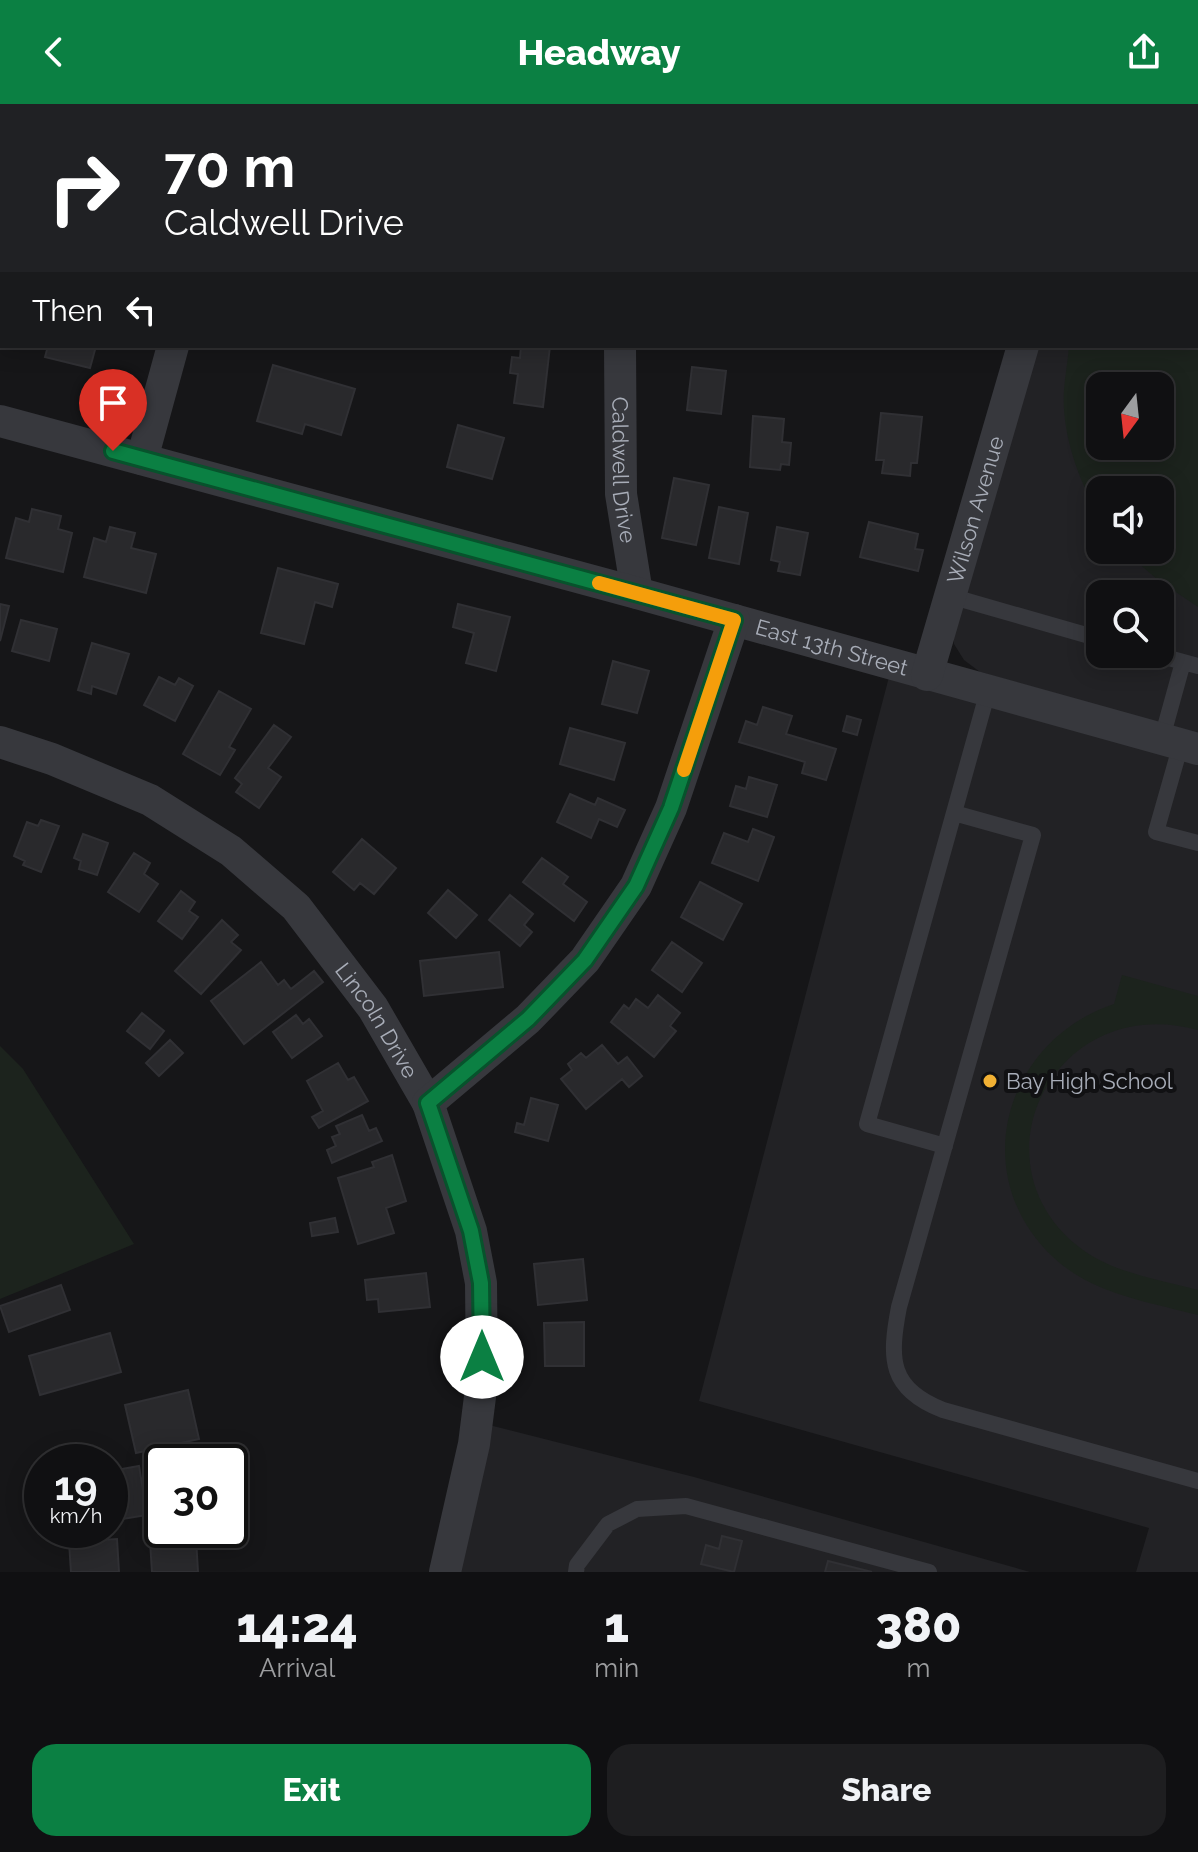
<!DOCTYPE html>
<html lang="en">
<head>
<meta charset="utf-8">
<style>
	:root { --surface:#101012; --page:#1e1e20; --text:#f1f3f6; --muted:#9c9d9f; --line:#303032; --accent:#0b8043 }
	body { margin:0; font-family:Raleway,sans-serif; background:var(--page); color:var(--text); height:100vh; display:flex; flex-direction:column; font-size:30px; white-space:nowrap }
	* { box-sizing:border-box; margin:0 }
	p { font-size:26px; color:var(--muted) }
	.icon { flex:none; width:44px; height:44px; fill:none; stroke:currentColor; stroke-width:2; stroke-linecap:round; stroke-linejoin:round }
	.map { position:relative; height:1468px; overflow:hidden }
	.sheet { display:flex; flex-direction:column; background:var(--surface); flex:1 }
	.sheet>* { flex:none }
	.hud { position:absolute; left:0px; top:0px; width:1198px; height:244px; box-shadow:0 4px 20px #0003,0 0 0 2px var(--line); background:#202124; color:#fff; overflow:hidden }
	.needle { width:52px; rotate:195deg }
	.buttons { position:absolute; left:1086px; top:268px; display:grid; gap:16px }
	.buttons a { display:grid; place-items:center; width:88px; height:88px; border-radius:16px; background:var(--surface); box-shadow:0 4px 20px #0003,0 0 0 2px var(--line); font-size:40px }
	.speed { position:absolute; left:24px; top:1340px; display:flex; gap:16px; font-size:40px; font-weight:700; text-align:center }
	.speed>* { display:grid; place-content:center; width:104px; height:104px; border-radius:50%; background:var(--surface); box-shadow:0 4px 20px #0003,0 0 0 2px var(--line); line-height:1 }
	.speed small { font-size:20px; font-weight:400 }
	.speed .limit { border:4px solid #111; border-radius:12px; background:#fff; color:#111 }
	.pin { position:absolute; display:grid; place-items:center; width:68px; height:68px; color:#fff; margin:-82px -34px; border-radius:50% 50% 50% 0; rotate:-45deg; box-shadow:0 0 8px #0007 }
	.pin .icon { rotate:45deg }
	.me { position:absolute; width:88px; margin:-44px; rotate:0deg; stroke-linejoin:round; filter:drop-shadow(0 0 6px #0008) }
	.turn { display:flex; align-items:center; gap:28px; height:168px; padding:0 32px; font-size:36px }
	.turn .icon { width:104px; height:104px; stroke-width:2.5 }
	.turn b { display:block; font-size:56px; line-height:68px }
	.then { display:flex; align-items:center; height:76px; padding:0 32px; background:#0003; gap:16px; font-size:30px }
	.eta { display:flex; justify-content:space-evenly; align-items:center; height:136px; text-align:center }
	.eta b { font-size:48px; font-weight:800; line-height:56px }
	.action { display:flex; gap:16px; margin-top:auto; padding:16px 32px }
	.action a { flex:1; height:92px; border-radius:24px; background:var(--accent); color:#fff; font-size:32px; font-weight:800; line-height:92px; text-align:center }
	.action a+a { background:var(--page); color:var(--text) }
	header { display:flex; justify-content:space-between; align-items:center; height:104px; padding:0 32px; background:var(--accent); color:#fff; font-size:36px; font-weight:800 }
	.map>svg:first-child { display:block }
</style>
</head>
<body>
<header><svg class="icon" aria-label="back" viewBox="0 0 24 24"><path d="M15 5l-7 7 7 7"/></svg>Headway<svg class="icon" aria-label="share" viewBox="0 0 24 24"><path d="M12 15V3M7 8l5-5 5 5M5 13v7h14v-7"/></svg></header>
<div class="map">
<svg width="1198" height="1468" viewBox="0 0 1198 1468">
	<rect width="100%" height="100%" fill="#161618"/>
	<path fill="#222225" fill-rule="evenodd" d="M1105,0H1198V630L980,568L964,556L954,540V533L1036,242H1196V2H1105ZM1100,282H1160V342H1100ZM1100,386H1160V446H1100ZM1100,490H1160V550H1100Z
		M889,573L1198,658V1468H1136L1149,1424L699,1297Z
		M489,1321L694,1373L1030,1468H460Z"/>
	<path fill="#1c231d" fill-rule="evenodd" d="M1196,217L1198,218V503L1158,476L1123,446H1160V386H1100V411C1078,378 1061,326 1064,286C1065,271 1068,257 1069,242H1196ZM1100,282H1160V342H1100Z
		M1122,871L1198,892V926C1054,886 967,1061 1083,1146C1114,1169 1162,1176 1198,1186V1211C1149,1198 1092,1190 1053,1153C966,1071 1004,937 1114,900Z
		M0,942L23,965L134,1140L0,1195Z"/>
	<path fill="#29292c" stroke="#303034" stroke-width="2" d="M292,0H389V2H292Z
		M48,242H96L90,264L45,253Z
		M521,242H550L543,303L514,299L518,270L510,269L512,253L520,254Z
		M273,261L355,285L341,331L305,320L302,330L257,317Z
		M692,263L726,267L721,310L687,306Z
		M881,309L922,313L917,359H911L910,372L882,369L884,356H876Z
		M753,312L784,315L782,338L791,339L789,361L781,360L780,366L750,363Z
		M458,321L504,334L492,375L447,363Z
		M674,374L709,381L696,441L662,434Z
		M719,403L748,409L739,460L709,454Z
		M32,405L61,412L58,425L72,429L63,468L6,454L16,414L29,418Z
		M869,418L918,430L915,445L923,446L918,467L860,453Z
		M110,423L135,429L131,444L156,450L146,489L84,473L94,434L106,438Z
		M777,423L808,429L800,471L778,467L780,458L771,456Z
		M278,464L338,480L332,503L315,498L304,540L261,529Z
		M0,500L9,502L0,537Z
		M458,500L510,513L496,567L466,559L474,529L453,523Z
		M21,516L57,525L49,557L12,547Z
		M92,539L129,550L116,590L92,582L91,590L78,586Z
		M613,557L649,567L637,609L602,600Z
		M159,573L175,581L179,574L193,582L175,617L144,601Z
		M219,587L251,605L229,643L235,646L220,671L183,650Z
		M763,603L792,612L786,630L836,645L826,676L802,669L805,658L739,638L746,617L757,621Z
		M847,612L861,616L857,631L843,627Z
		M274,621L291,633L268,664L281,673L259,704L236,688L242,680L235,674Z
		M570,624L625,639L614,676L560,660Z
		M749,673L777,681L767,713L730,702L736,682L746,685Z
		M570,690L595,701L598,694L625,706L617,723L599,715L591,734L557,718Z
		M41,716L59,722L41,768L23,761L25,757L14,752L27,718L38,722Z
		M753,725L774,733L758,777L712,759L724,729L748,738Z
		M83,730L108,739L97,771L79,765L81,757L74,754Z
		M362,735L396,764L374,790L360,779L354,786L333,768Z
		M134,749L150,759L144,770L158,780L139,808L108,788Z
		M542,754L568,773L563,780L587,798L574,817L523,778Z
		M700,778L742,800L723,836L681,813Z
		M448,786L477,811L456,834L428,809Z
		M181,787L195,798L189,807L198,813L182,835L158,817Z
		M510,791L533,810L524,821L532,828L520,842L489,816Z
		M222,816L238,831L231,838L241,846L201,890L175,867Z
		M672,838L702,859L682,888L652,866Z
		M499,848L503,883L424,892L420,857Z
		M261,858L278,881L284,876L291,885L314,867L323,878L244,940L211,897Z
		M658,891L680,909L670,922L676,927L654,953L611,918L624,901L629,905L636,895L648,904Z
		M142,909L164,927L150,945L127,927Z
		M296,911L303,920L309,915L322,932L292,954L273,928Z
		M170,936L183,949L159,972L146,959Z
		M602,941L618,960L627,953L642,972L629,983L622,975L586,1005L561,975L572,966L568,960L581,949L586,954Z
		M338,959L348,976L354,973L368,997L319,1024L312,1013L323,1007L307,977Z
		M531,994L558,1001L548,1037L515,1028L517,1019L524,1021Z
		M362,1011L369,1027L376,1024L382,1037L332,1059L327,1046L336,1042L332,1033L340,1030L336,1022Z
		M392,1051L406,1097L386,1104L394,1129L358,1140L338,1074L374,1063L372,1058Z
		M335,1114L338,1128L312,1132L310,1119Z
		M583,1155L587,1196L538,1201L534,1160Z
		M426,1169L430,1203L379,1208L378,1195L367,1196L365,1176Z
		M61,1181L70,1206L9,1228L0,1202Z
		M584,1218V1262H545L544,1219Z
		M110,1229L121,1268L40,1291L29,1252Z
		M188,1286L199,1335L136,1349L125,1301Z
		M139,1362L147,1411L110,1417V1377L117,1376L116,1366Z
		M722,1432L742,1437L734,1468L701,1460L706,1441L719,1445Z
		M196,1434L198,1468H152L150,1437Z
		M117,1435L119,1468H71L69,1438Z
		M828,1457L872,1468H825Z"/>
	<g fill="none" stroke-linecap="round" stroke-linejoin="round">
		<path stroke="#37383d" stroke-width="16" d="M950,492L1100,535
			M1154,550L1198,562
			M1162,634L1183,558
			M1181,640L1156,728L1198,739
			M954,709L1033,731L899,1203C889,1255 889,1285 943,1306L1198,1377
			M945,1042L867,1020L988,587
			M576,1468L577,1461L608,1420L637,1405L686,1402L929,1468"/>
		<g stroke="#37383d" stroke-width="32">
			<path d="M239,2V0"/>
			<path d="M676,2L677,0"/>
			<path d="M1092,2L1093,0"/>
			<path id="s1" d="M620,242L621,390L637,489"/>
			<path id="s2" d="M0,317L637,489L1198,645"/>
			<path d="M142,355L173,242"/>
			<path id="s3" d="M927,571L1023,242"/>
			<path id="s4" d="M0,638L52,655L150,696L231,747L296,803L373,904L428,999L471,1127L481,1179L482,1277L474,1340L445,1468"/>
			<path d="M428,999L528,915L585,856L636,782L671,704L734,516"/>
		</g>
	</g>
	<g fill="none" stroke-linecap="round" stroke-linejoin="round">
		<defs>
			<path id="route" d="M113,347L734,516L671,704L636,782L585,856L528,915L428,999L471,1127L481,1179L482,1253"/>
		</defs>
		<use href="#route" stroke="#07532c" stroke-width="20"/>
		<use href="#route" stroke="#0b8043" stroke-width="14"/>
		<path stroke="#f59e0b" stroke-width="14" d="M599,479L734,516L684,666"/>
	</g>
	<circle fill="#f2b134" stroke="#111113" stroke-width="3" cx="990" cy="977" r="8"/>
	<g text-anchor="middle" stroke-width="8" stroke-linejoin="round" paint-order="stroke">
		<g font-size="22" fill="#a8adb8" stroke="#111113">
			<text dy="8" stroke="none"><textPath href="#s1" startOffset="124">Caldwell Drive</textPath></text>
			<text dy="8" stroke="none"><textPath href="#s3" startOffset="172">Wilson Avenue</textPath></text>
			<text dy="8" stroke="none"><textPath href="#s2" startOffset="862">East 13th Street</textPath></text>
			<text dy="8" stroke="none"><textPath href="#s4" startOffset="482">Lincoln Drive</textPath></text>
		</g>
		<g font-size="22" fill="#a8adb8" stroke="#111113" text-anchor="start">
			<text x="1006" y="985">Bay High School</text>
		</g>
	</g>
</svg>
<div class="buttons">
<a><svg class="needle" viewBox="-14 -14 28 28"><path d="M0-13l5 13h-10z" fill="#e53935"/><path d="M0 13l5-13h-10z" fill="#9c9d9f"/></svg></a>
<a><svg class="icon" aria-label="sound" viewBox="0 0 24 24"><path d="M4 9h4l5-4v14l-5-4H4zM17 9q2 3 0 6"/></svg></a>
<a><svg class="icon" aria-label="search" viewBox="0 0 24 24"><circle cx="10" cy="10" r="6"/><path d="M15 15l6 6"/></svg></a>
</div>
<div class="speed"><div>19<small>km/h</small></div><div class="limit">30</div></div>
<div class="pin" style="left:113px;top:347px;background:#d93025"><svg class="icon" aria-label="arrive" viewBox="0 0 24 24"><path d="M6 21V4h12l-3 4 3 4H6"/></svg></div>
<svg class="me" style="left:482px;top:1253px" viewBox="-20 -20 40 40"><circle r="19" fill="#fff"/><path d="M0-13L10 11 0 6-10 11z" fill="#0b8043"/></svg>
<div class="hud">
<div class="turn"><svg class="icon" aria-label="right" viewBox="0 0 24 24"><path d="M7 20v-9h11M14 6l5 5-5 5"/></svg><div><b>70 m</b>Caldwell Drive</div></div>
<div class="then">Then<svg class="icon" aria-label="left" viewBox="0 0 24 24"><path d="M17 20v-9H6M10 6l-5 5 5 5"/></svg></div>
</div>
</div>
<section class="sheet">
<div class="eta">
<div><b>14:24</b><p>Arrival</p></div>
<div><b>1</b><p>min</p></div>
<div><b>380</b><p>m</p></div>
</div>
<div class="action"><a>Exit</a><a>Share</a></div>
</section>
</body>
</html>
